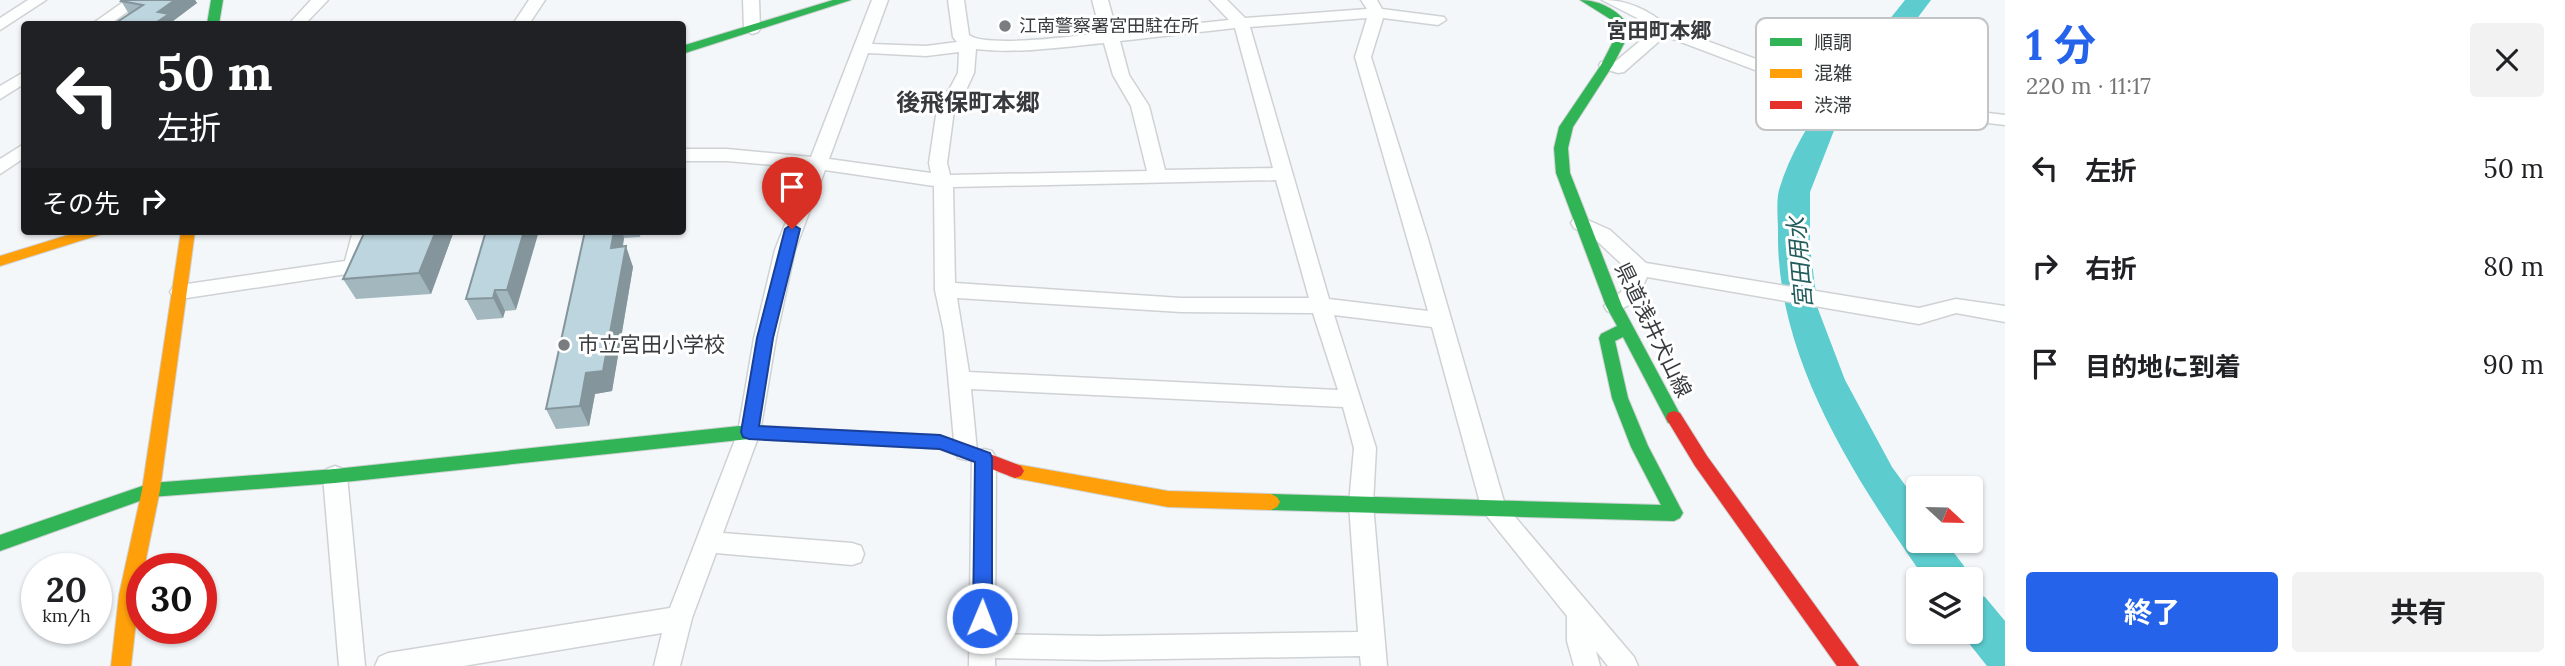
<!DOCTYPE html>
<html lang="ja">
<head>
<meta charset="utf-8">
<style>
	:root { --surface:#fff; --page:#f2f2f2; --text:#202124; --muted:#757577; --accent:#2563eb }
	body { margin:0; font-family:Lora,"Noto Sans JP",serif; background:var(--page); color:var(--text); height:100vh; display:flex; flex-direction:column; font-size:26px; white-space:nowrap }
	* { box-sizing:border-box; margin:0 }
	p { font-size:23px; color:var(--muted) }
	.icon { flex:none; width:38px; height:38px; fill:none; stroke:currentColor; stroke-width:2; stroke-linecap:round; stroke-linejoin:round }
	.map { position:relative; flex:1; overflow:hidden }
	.sheet { display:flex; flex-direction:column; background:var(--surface); width:560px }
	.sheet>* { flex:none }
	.hud { position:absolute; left:21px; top:21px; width:665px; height:214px; border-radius:7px; box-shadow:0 2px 5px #0004; background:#202124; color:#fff; overflow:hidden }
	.needle { width:46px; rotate:112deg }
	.buttons { position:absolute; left:1906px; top:476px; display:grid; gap:14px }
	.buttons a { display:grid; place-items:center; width:77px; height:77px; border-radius:7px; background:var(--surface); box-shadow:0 2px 5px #0004; font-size:35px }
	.speed { position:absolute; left:21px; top:553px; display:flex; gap:14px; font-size:35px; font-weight:700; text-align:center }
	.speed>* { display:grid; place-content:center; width:91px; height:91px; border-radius:50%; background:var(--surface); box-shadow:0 2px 5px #0004; line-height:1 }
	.speed small { font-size:18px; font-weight:400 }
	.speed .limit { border:10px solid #d22; background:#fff; color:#111 }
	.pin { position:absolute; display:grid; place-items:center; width:60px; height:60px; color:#fff; margin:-72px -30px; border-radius:50% 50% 50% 0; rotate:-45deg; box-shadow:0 0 7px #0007 }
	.pin .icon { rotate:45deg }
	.me { position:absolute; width:77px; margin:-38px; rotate:1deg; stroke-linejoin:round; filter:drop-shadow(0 0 5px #0008) }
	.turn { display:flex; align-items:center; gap:24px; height:147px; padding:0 21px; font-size:32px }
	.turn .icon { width:91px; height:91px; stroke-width:2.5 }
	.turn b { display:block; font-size:49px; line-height:60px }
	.then { display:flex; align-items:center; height:66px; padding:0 21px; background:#0003; gap:14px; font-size:26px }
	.round { display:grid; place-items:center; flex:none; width:74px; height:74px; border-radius:7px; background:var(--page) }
	.headline { display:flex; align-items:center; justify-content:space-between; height:119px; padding:0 21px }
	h1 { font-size:42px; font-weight:700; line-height:52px; color:var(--accent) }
	.primary-button { display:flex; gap:14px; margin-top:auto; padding:14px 21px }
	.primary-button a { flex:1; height:80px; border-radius:7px; background:var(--accent); color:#fff; font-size:28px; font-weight:700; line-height:80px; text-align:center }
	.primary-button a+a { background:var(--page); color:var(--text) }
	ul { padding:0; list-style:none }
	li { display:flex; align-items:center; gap:21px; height:98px; padding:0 21px }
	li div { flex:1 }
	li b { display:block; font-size:26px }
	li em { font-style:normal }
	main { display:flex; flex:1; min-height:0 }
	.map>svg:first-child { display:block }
</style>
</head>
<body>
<main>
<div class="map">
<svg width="2005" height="666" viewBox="0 0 2005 666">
	<rect width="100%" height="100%" fill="#f3f7fa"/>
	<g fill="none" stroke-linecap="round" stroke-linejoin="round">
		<path fill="#5cccce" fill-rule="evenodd" d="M1905,0H1931L1835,128L1810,192V248L1818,309L1845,380L1892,467L1918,503V541H1945L1964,566L1970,579H1925C1856,479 1776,360 1778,232C1778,219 1776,202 1779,190C1801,117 1859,59 1905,0Z
			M1970,592L1985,597L2005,621V666H1987L1960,632H1970Z"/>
		<defs>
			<path id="street" d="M28,0H46L0,30V18Z
				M126,0H144L110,24H92Z
				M311,0H328L305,24H289Z
				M529,0H545L529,24H513Z
				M743,0H759L760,29L758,32L752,34L744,29Z
				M872,0H888L872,44L926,46L957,42L953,37L948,0H964L969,35C985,48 1077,36 1101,33L1092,0H1108L1117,32L1229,20L1210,0H1227L1245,18L1367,9L1361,0H1377L1382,9L1444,17L1446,20L1438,25L1383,18L1371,57L1428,239L1505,505L1634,657L1638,666H1608L1596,651L1600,666H1574L1567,641V616L1482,510L1432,327L1334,315L1376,448L1373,504L1387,666H1361L1360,656L1099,660L995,658V666H969L972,458L966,460L958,458L955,451L944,332L935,290L934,186L825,170L795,250L776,338L760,432L723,533L852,543L861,546L864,554L861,562L852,565L716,553L692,618L680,666H654L662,633L463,666H375L379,657L388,653L670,608L738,432L754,338L775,250L807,168L727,161H682V149H727L811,157ZM1367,18L1355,57L1428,311L1329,299L1250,27ZM1235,28L1273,168L1165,170L1149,106L1129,75L1120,41ZM1104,43L1113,75L1131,106L1147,171L950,175L947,163L955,103L966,90L974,73L976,49C1018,54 1062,47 1104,43ZM959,52L958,73L950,88L938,102L929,163L931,173L829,159L868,53L926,56ZM1276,180L1309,298H1181L955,283L953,187ZM957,298L1181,312L1313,313L1338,390L969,372ZM971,389L1343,407L1354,448L1349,504L1358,632L1099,636L995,634L996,458L992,451L984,449L977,451Z
				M1602,0C1629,0 1648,10 1669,27L1862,98L2005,115V125L1853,107L1665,36L1624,72L1618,73L1601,68L1599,65L1601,62H1615L1653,30L1639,19Z
				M24,72V84L0,99V86Z
				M24,144V158L0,174V159Z
				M1581,217L1610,230L1646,263L1919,308L1956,299L2005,306V322L1956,313L1919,324L1647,277L1636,301L1614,313L1607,311L1604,306L1621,292L1629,271L1596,240L1574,228L1571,223L1574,218Z
				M353,231H373L360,272L180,299L173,297L170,292L173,287L180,285L345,261Z
				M335,466L343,469L347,476L365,666H339L323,476L327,469Z"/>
			<path id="fast" d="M211,0H223L219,24H207Z
				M833,0H851L682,54V46Z
				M1580,0C1601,0 1622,12 1631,30L1613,65L1573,127L1568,148L1570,173L1622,306L1682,418L1680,423H1668L1623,337L1615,341L1628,398L1648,446L1683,513L1680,518L1674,521L1271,510L1265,507L1262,502L1265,497L1271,494L1661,505L1631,447L1612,398L1599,338L1601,334L1617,326L1606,306L1556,173L1554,148L1559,127L1601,65L1619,30L1615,22Z
				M749,425L821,429L827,431L830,436L827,441L821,443L749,439L335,483L151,497L0,551V535L151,483L335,469Z"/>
			<path id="slow" d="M81,231H104L102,234L0,266V256Z
				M181,231H195L160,490L144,569H142L131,666H111L119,595L142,490Z
				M1015,464L1168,491L1271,494L1277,497L1280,502L1277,507L1271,510L1168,507L1015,478L1009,476L1006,471L1009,466Z"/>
			<path id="jam" d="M1674,411L1680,413L1707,456L1859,666H1837L1695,466L1666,418L1668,413Z
				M821,429L940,435L1021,466L1024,471L1021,476L1015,478L939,449L821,443L815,441L812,436L815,431Z"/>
		</defs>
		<use href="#street" stroke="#cfd2d4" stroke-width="3"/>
		<use href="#fast" stroke="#cfd2d4" stroke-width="2"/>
		<use href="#slow" stroke="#cfd2d4" stroke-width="2"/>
		<use href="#jam" stroke="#cfd2d4" stroke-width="2"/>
		<use href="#street" fill="#fdfefe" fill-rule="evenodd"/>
		<use href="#fast" fill="#30b455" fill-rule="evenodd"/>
		<use href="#slow" fill="#ff9f0a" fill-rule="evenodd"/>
		<use href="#jam" fill="#e5322d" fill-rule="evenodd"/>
	</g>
	<path fill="#a3b7bf" d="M122,0H195L197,3L173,21L175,24H114L129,14L121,1Z
		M365,231H454L431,294L356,299L343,279Z
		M486,231L516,310L505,311L503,318L477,320L466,299Z
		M585,231H641L640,237L624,238L623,247L633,267L612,391L595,394L589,426L556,429L546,409Z"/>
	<path fill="#84959b" d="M175,0H195L197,3L173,21L175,24H154L158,12Z
		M436,231H454L431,294L419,273Z
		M524,231H539L516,310L507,290Z
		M614,231H622L624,238L618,269L611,248Z
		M626,246L633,267L612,391L595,394L589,426L580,406L586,373Z
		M495,290L505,311L503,318L493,298Z"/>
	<path fill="#bdd5de" stroke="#84959b" stroke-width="2" d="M122,0H175L158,12L169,14L154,24H114L143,5L121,1Z
		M365,231H436L419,273L343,279Z
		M486,231H524L507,290H495L493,298L466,299Z
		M585,231H614L611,248L626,246L603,371L586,373L580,406L546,409Z"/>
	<path fill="#2563eb" stroke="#184099" stroke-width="2" d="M792,224L800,229L773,338L759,426L940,435L990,453L992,458V618L989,625L982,627L976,625L973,618L975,462L940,449L749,439L743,437L741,432L757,338L785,229Z"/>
	<g fill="#797d7f" stroke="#fff" stroke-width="2.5">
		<circle cx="1005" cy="26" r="7"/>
		<circle cx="564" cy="345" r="7"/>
	</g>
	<g text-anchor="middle" stroke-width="6" stroke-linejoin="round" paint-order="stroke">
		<g font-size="18" fill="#383b3d" stroke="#fff" text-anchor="start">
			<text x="1019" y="32">江南警察署宮田駐在所</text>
		</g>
		<g font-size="21" font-weight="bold" fill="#383b3d" stroke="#fff">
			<text x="1659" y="38">宮田町本郷</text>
		</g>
		<g font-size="21" fill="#383b3d" stroke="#fff">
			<text transform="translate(1653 330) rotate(64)" y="7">県道浅井犬山線</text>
		</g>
		<g font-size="21" fill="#383b3d" stroke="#fff" text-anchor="start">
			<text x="578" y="352">市立宮田小学校</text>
		</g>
		<g font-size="23" font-style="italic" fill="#225c5c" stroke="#fff">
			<text transform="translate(1800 263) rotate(-95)" y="8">宮田用水</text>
		</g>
		<g font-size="24" font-weight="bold" fill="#383b3d" stroke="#fff">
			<text x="968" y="111">後飛保町本郷</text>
		</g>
	</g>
	<rect x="1756" y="18" width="232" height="112" rx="10" fill="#fff" stroke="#c3c4c5" stroke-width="2"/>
	<rect x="1770" y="38" width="32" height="8" fill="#30b455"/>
	<rect x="1770" y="69" width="32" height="9" fill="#ff9f0a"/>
	<rect x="1770" y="101" width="32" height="8" fill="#e5322d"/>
	<g font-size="19" fill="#383b3d">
		<text x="1814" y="49">順調</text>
		<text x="1814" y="80">混雑</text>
		<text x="1814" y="112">渋滞</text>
	</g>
</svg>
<div class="buttons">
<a><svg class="needle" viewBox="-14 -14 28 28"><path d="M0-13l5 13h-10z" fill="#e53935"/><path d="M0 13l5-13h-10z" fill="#757577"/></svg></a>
<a><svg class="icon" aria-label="layers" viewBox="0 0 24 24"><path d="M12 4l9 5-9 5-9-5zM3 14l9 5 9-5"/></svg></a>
</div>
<div class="speed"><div>20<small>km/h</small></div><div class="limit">30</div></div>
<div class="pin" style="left:792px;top:229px;background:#d93025"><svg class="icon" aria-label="arrive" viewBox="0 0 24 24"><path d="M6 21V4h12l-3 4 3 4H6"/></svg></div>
<svg class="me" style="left:982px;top:618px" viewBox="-20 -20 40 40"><circle r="17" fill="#2563eb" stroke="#fff" stroke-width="3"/><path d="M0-11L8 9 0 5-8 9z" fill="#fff"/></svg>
<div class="hud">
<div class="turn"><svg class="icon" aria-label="left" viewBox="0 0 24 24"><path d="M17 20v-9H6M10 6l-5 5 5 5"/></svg><div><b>50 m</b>左折</div></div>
<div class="then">その先<svg class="icon" aria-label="right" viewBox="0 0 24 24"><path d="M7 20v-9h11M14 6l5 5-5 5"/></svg></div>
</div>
</div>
<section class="sheet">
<div class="headline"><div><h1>1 分</h1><p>220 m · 11:17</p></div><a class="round"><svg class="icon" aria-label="close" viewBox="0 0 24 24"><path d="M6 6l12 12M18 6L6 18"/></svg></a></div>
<ul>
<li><svg class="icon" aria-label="left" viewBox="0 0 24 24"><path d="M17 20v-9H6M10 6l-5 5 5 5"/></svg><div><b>左折</b></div><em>50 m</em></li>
<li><svg class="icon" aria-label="right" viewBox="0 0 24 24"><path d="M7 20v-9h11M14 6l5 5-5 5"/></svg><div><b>右折</b></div><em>80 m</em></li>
<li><svg class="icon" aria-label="arrive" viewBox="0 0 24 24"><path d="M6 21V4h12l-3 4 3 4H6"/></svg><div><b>目的地に到着</b></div><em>90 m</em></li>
</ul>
<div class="primary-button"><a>終了</a><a>共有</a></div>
</section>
</main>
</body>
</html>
